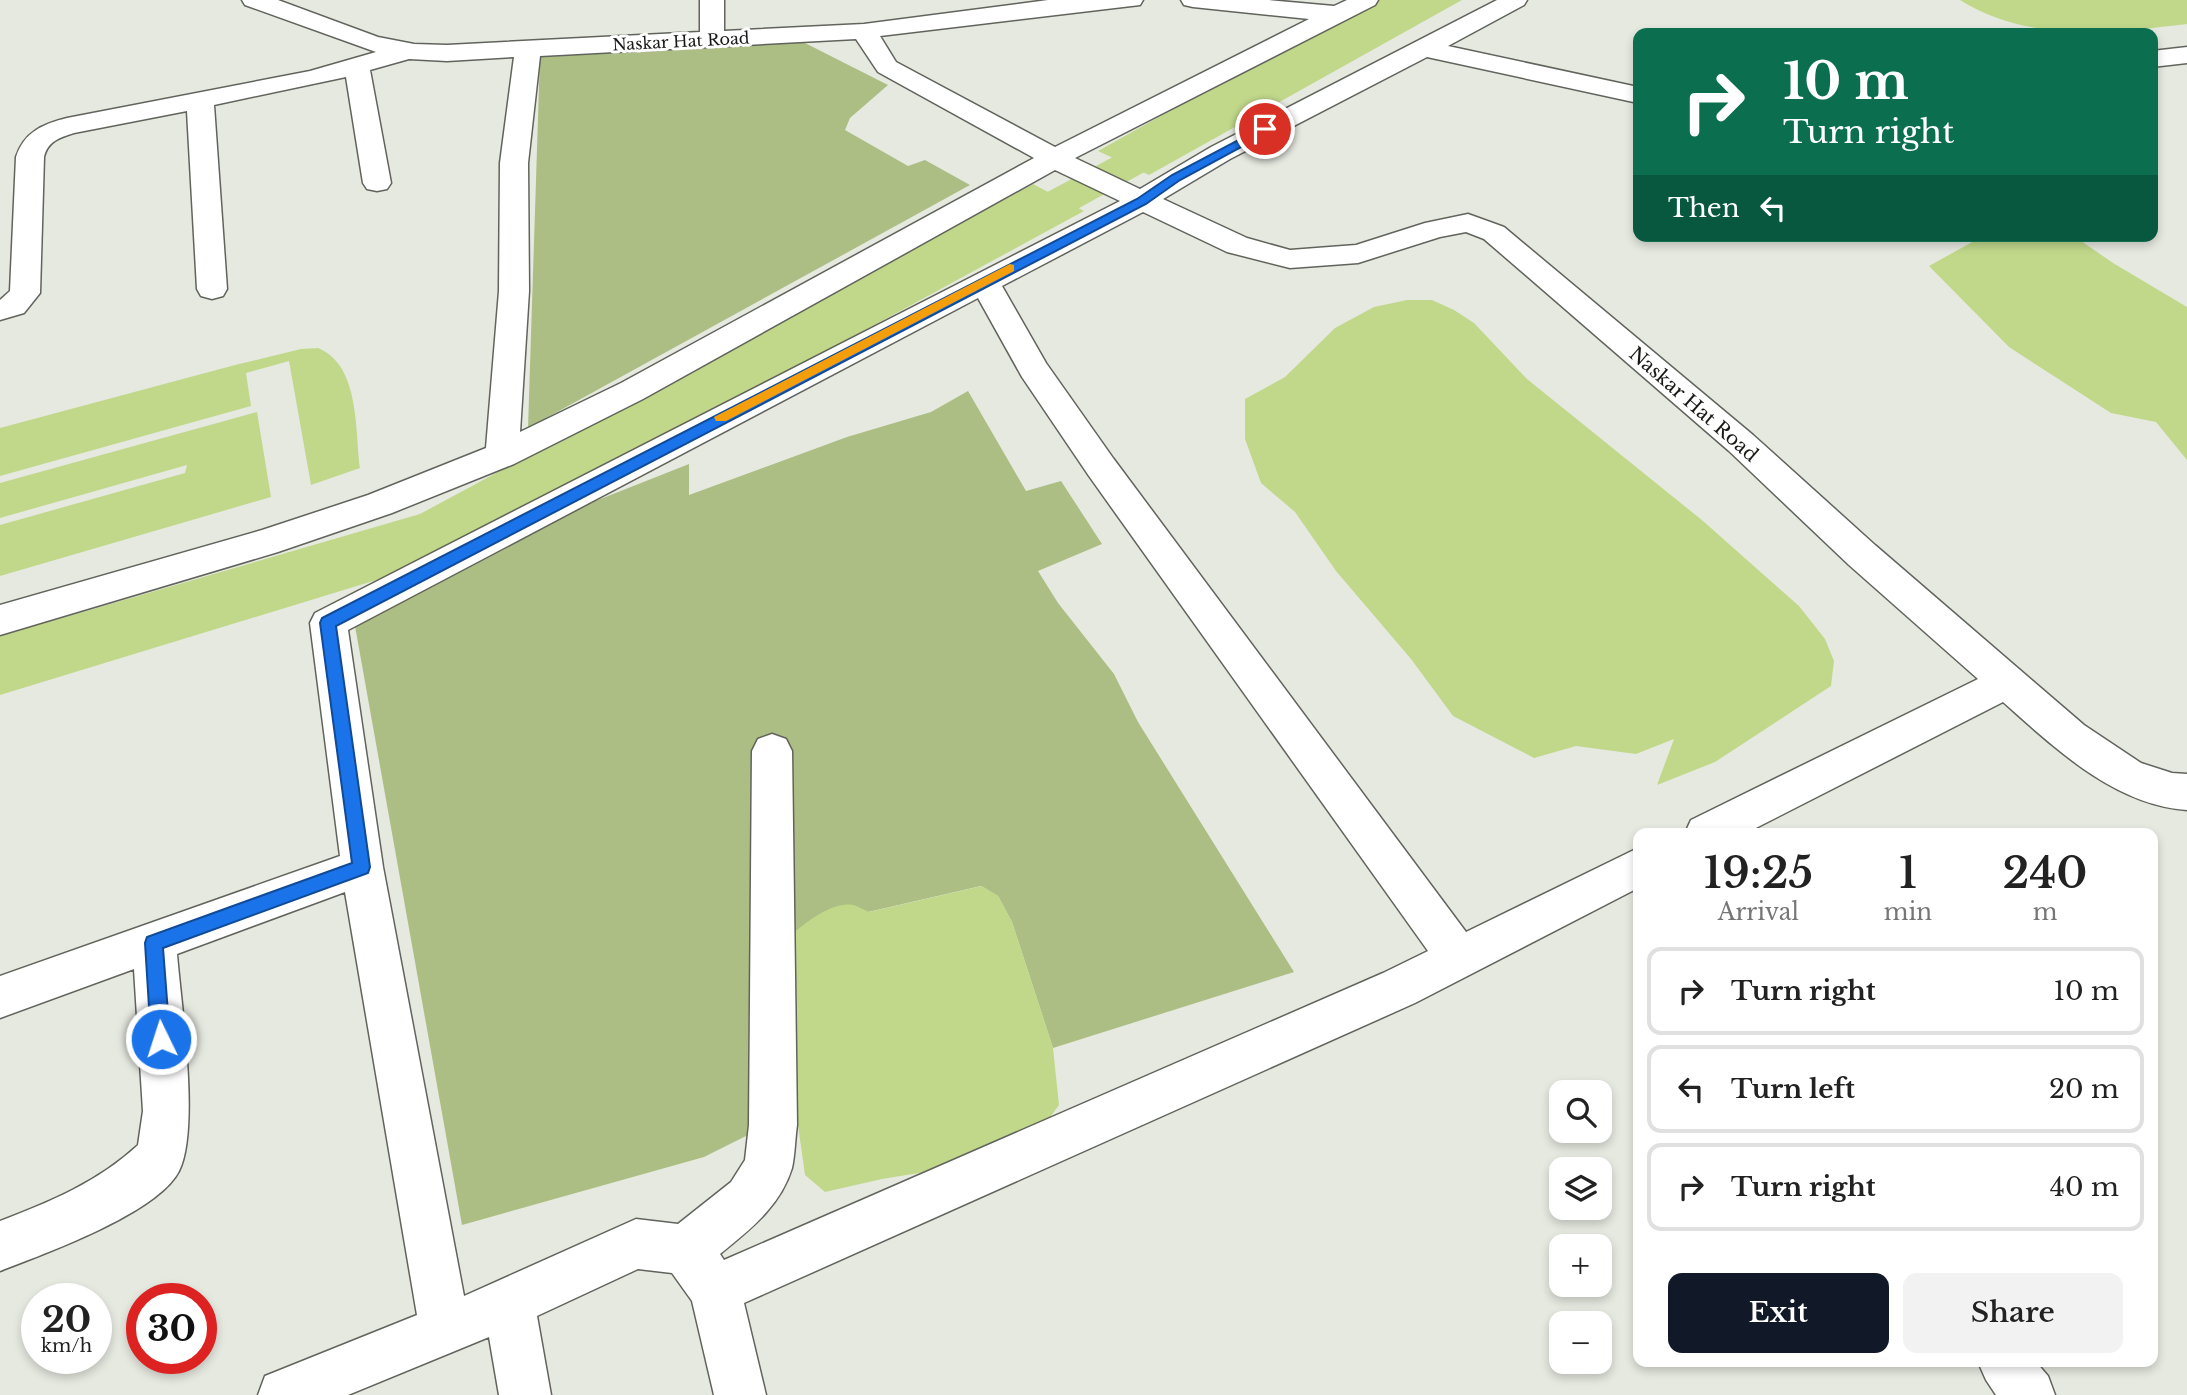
<!DOCTYPE html>
<html lang="en">
<head>
<meta charset="utf-8">
<style>
	:root { --surface:#fff; --page:#f2f2f2; --text:#222; --muted:#767676; --line:#e0e0e0; --accent:#111827 }
	body { margin:0; font-family:"Libre Baskerville",serif; background:var(--page); color:var(--text); height:100vh; display:flex; flex-direction:column; font-size:26px; white-space:nowrap }
	* { box-sizing:border-box; margin:0 }
	p { font-size:23px; color:var(--muted) }
	.icon { flex:none; width:38px; height:38px; fill:none; stroke:currentColor; stroke-width:2; stroke-linecap:round; stroke-linejoin:round }
	.map { position:relative; flex:1; overflow:hidden }
	.side { position:absolute; left:1633px; top:828px; width:525px; height:539px; display:flex; flex-direction:column; background:var(--surface); border-radius:14px; box-shadow:0 4px 10px #0003 }
	.side>* { flex:none }
	.top-card { position:absolute; left:1633px; top:28px; width:525px; height:214px; border-radius:14px; box-shadow:0 4px 10px #0003; background:#0b6e4f; color:#fff; overflow:hidden }
	.tools { position:absolute; left:1549px; top:1080px; display:grid; gap:14px }
	.tools a { display:grid; place-items:center; width:63px; height:63px; border-radius:14px; background:var(--surface); box-shadow:0 4px 10px #0003; font-size:35px }
	.speed { position:absolute; left:21px; top:1283px; display:flex; gap:14px; font-size:35px; font-weight:700; text-align:center }
	.speed>* { display:grid; place-content:center; width:91px; height:91px; border-radius:50%; background:var(--surface); box-shadow:0 4px 10px #0003; line-height:1 }
	.speed small { font-size:18px; font-weight:400 }
	.speed .limit { border:10px solid #d22; background:#fff; color:#111 }
	.pin { position:absolute; display:grid; place-items:center; width:60px; height:60px; color:#fff; margin:-30px; border:4px solid #fff; border-radius:50%; box-shadow:0 2px 7px #0007 }
	.me { position:absolute; width:77px; margin:-38px; rotate:356deg; stroke-linejoin:round; filter:drop-shadow(0 0 5px #0008) }
	.turn { display:flex; align-items:center; gap:24px; height:147px; padding:0 35px; font-size:32px }
	.turn .icon { width:91px; height:91px; stroke-width:2.5 }
	.turn b { display:block; font-size:49px; line-height:60px }
	.then { display:flex; align-items:center; height:66px; padding:0 35px; background:#0003; gap:14px; font-size:26px }
	.eta { display:flex; justify-content:space-evenly; align-items:center; height:119px; text-align:center }
	.eta b { font-size:42px; font-weight:600; line-height:49px }
	.primary-button { display:flex; gap:14px; margin-top:auto; padding:14px 35px }
	.primary-button a { flex:1; height:80px; border-radius:14px; background:var(--accent); color:#fff; font-size:28px; font-weight:600; line-height:80px; text-align:center }
	.primary-button a+a { background:var(--page); color:var(--text) }
	ul { padding:0; list-style:none }
	li { display:flex; align-items:center; gap:21px; height:88px; margin:0 14px 10px; padding:0 21px; border:4px solid var(--line); border-radius:14px }
	li div { flex:1 }
	li b { display:block; font-size:26px }
	li em { font-style:normal }
	.map>svg:first-child { display:block }
</style>
</head>
<body>
<div class="map">
<svg width="2187" height="1395" viewBox="0 0 2187 1395">
	<rect width="100%" height="100%" fill="#e6e9e0"/>
	<path fill="#acbe83" d="M803,42L888,85L850,118L845,130L908,166L925,160L970,185L528,428L540,56Z
		M968,391L1026,491L1061,481L1102,544L1038,571L1058,603L1114,674L1138,722L1294,972L1053,1048L1012,922L998,896L981,886L868,912L852,905L796,1111L704,1157L462,1225L350,598L689,464V495L847,437L931,412Z"/>
	<path fill="#c1d88b" d="M1368,0H1462L1149,175L1098,151Z
		M1960,0H2187V24C2112,33 2028,43 1960,0Z
		M1033,184L1084,211L538,508L396,574L0,695V636L420,514Z
		M1983,236H2074L2113,263L2187,307V460L2156,422L2111,413L2009,347L1929,266Z
		M1407,300H1432L1454,310L1474,323L1527,379L1703,521L1799,606L1825,639L1834,661L1831,686L1715,762L1657,785L1674,739L1636,754L1576,746L1534,758L1453,716L1411,659L1336,571L1295,512L1261,483L1245,439V399L1285,377L1335,328L1374,307Z
		M318,348C360,365 355,430 360,468L311,485L289,361L246,373L251,406L0,476V428L235,365L301,349Z
		M257,412L271,497L0,576V525L185,473L187,465L0,518V483Z
		M982,886L998,896L1012,922L1053,1048L1059,1105L1040,1131L981,1163L882,1179L825,1192L805,1175L796,1111L785,941C799,927 831,901 853,905C858,906 864,910 869,912Z"/>
	<g fill="none" stroke-linecap="round" stroke-linejoin="round">
		<path fill="#c1d88b" fill-rule="evenodd" d="M1196,116L1210,120L1216,128L1210,136L1012,245L997,249L982,245L976,236L982,227L1182,120Z"/>
		<defs>
			<path id="minor" d="M242,0H278L378,37L414,44L447,45L700,32V0H724V31L864,24L1048,0H1143L1140,5L880,36L896,62L1055,147L1309,19L1193,7L1184,5L1181,0H1268L1334,6L1347,0H1378L1375,5L1075,158L1140,189L1211,147L1497,0H1527L1524,5L1448,46L1638,87V103L1427,57L1230,159L1163,199L1247,238L1290,250L1356,245L1425,223L1468,214L1504,227L1753,435L1875,545L2084,725L2141,763L2172,773L2187,774V810C2114,805 2055,748 2003,702L1746,833H1685L1691,820L1978,679L1849,565L1729,451L1484,239L1466,232L1440,237L1358,263L1290,268L1227,252L1143,212L1002,286L1046,363L1113,458L1466,932L1638,848V888L1415,1003L744,1303L766,1395H714L692,1301L672,1273L638,1269L537,1316L551,1395H499L489,1337L348,1395H258L265,1376L417,1315L345,892L177,954C181,1004 200,1129 179,1171C158,1213 44,1254 0,1271V1221C50,1202 98,1182 138,1145L143,1111L134,969L0,1018V976L340,856L310,623L315,613L1120,201L1055,170L643,399L514,464L392,513L278,552L0,635V605L262,530L368,495L486,448L499,291L500,163L514,57L447,61L409,59L370,70L391,183L387,189L377,191L367,189L363,183L346,77L214,105L227,289L223,296L212,299L201,296L197,289L187,111L74,133C59,138 48,141 44,157L40,293L24,313L0,320V300L10,291L16,157C24,132 43,124 67,118L310,71L376,52L245,5ZM856,39L878,72L1034,158L621,383L520,432L529,291L528,163L540,56ZM978,298L1022,377L1089,476L1428,951L1383,973L724,1260L720,1254C749,1230 780,1207 792,1168C795,1155 795,1139 797,1125L792,751L786,739L772,734L758,739L752,751L749,1125L745,1160L731,1182L678,1224L636,1219L464,1296L383,867L348,630Z
				M2187,47V63L2152,67V51Z
				M1978,1362H2036L2048,1376L2055,1395H1996L1986,1380Z"/>
		</defs>
		<use href="#minor" stroke="#61645c" stroke-width="3"/>
		<use href="#minor" fill="#fff" fill-rule="evenodd"/>
	</g>
	<path fill="#1a73e8" stroke="#114b97" stroke-width="2" d="M1265,126L1269,127V132L1180,180L1146,204L336,626L370,867L368,873L163,948L170,1039L167,1046L161,1048L154,1046L151,1039L145,943L147,937L352,863L320,623L322,618L1137,199L1172,175Z"/>
	<path fill="#f59e0b" d="M1010,264L1014,265V271L726,421H716L714,417Z"/>
	<g text-anchor="middle" stroke-width="6" stroke-linejoin="round" paint-order="stroke">
		<g font-size="16" fill="#191a17" stroke="#fff">
			<text transform="translate(681 41) rotate(-3)" y="6">Naskar Hat Road</text>
		</g>
		<g font-size="19" fill="#191a17" stroke="#fff">
			<text transform="translate(1694 404) rotate(41)" y="7">Naskar Hat Road</text>
		</g>
	</g>
</svg>
<div class="tools">
<a><svg class="icon" aria-label="search" viewBox="0 0 24 24"><circle cx="10" cy="10" r="6"/><path d="M15 15l6 6"/></svg></a>
<a><svg class="icon" aria-label="layers" viewBox="0 0 24 24"><path d="M12 4l9 5-9 5-9-5zM3 14l9 5 9-5"/></svg></a>
<a>+</a>
<a>−</a>
</div>
<div class="speed"><div>20<small>km/h</small></div><div class="limit">30</div></div>
<div class="pin" style="left:1265px;top:129px;background:#d93025"><svg class="icon" aria-label="arrive" viewBox="0 0 24 24"><path d="M6 21V4h12l-3 4 3 4H6"/></svg></div>
<svg class="me" style="left:161px;top:1039px" viewBox="-20 -20 40 40"><circle r="17" fill="#1a73e8" stroke="#fff" stroke-width="3"/><path d="M0-11L8 9 0 5-8 9z" fill="#fff"/></svg>
<div class="top-card">
<div class="turn"><svg class="icon" aria-label="right" viewBox="0 0 24 24"><path d="M7 20v-9h11M14 6l5 5-5 5"/></svg><div><b>10 m</b>Turn right</div></div>
<div class="then">Then<svg class="icon" aria-label="left" viewBox="0 0 24 24"><path d="M17 20v-9H6M10 6l-5 5 5 5"/></svg></div>
</div>
<section class="side">
<div class="eta">
<div><b>19:25</b><p>Arrival</p></div>
<div><b>1</b><p>min</p></div>
<div><b>240</b><p>m</p></div>
</div>
<ul>
<li><svg class="icon" aria-label="right" viewBox="0 0 24 24"><path d="M7 20v-9h11M14 6l5 5-5 5"/></svg><div><b>Turn right</b></div><em>10 m</em></li>
<li><svg class="icon" aria-label="left" viewBox="0 0 24 24"><path d="M17 20v-9H6M10 6l-5 5 5 5"/></svg><div><b>Turn left</b></div><em>20 m</em></li>
<li><svg class="icon" aria-label="right" viewBox="0 0 24 24"><path d="M7 20v-9h11M14 6l5 5-5 5"/></svg><div><b>Turn right</b></div><em>40 m</em></li>
</ul>
<div class="primary-button"><a>Exit</a><a>Share</a></div>
</section>
</div>
</body>
</html>
